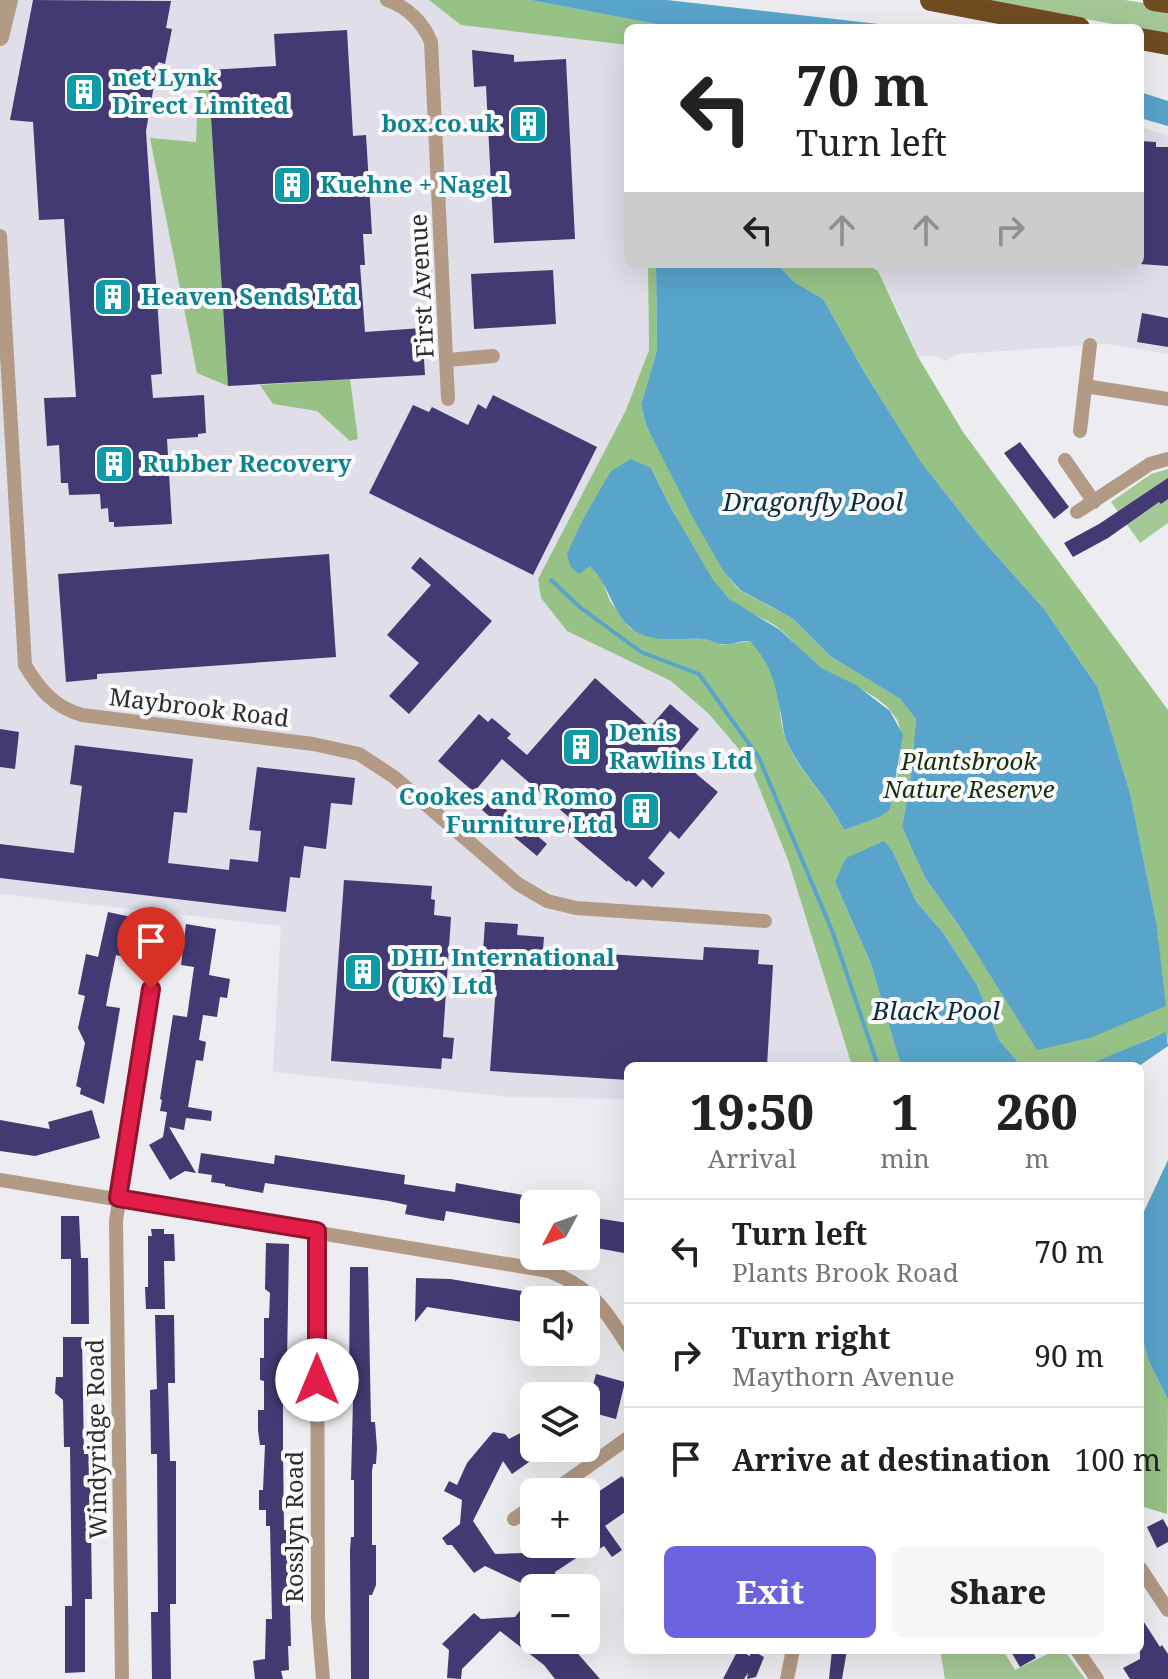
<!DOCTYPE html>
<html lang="en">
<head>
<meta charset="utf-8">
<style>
	:root { --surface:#fff; --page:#f6f6f6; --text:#222; --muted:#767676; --line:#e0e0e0; --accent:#6b63dd }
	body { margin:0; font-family:"Noto Serif",serif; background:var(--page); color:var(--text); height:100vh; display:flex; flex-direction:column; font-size:30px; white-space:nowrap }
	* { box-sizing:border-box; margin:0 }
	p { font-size:26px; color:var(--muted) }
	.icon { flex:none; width:44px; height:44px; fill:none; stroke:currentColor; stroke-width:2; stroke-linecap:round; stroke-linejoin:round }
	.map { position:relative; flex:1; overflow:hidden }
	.sheet { position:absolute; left:624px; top:1062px; width:520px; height:592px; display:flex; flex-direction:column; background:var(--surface); border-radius:12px; box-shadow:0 8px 32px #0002 }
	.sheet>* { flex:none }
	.banner { position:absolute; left:624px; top:24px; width:520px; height:244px; border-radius:12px; box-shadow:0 8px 32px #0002; background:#fff; color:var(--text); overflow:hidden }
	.needle { width:52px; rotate:229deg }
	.tools { position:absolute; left:520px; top:1190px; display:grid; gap:16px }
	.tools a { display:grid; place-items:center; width:80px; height:80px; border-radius:12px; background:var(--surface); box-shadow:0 8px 32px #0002; font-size:40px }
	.pin { position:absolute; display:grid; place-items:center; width:68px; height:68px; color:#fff; margin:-82px -34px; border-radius:50% 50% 50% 0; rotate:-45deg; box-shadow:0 0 8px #0007 }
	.pin .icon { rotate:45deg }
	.me { position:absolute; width:88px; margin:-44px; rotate:0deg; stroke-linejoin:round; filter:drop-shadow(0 0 6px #0008) }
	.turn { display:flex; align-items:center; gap:28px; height:168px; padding:0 40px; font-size:36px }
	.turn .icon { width:104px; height:104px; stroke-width:2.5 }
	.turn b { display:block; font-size:56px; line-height:68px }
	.lanes { display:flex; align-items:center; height:76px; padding:0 40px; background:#0003; justify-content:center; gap:40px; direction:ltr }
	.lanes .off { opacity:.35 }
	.eta { display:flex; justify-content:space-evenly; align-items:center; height:136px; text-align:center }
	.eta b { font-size:48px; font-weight:800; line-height:56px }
	.cta { display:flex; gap:16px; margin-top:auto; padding:16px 40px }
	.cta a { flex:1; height:92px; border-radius:12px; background:var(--accent); color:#fff; font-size:32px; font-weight:800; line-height:92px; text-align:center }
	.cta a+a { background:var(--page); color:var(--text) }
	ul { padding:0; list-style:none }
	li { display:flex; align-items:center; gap:24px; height:104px; padding:0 40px; border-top:2px solid var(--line) }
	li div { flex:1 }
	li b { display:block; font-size:30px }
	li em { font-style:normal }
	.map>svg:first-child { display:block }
</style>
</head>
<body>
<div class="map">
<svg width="1168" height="1679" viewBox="0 0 1168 1679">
	<rect width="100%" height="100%" fill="#edecf0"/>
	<path fill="#dfdee9" d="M0,0H530L677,28H628V264H648L649,350L626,410L538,579L541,598L567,631L671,681L709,714L748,760L788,860L852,1066H628V1099L510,1097L273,1072L281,926L0,894Z
		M1140,127L1168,135V354L1107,344L956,354L947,361L933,355L918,357L901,317L874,264H1140Z"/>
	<path fill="#a4c896" d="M981,0H1125L1168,7V34Z
		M1168,469V523L1140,543L1111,502L1151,474Z
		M940,1650H1003L1015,1670L1056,1650H1064L1085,1679H945Z"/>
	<path fill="#97c286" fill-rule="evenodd" d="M429,0H530L677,28H628V45L461,25Z
		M199,70H208L228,386L197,373L150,138L196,142Z
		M648,264H656L657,350L641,405L646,425L724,572L739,590L792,618L830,656L900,699L916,719L910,783L902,827L925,878L958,924L1037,1049L1090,1038L1156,921L1130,793L1098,688L1045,610L980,537L921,462L866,375L823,299L794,282L777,264H867L878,271L918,357L963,432L1168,710V1041L1166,1033C1138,1040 1114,1061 1086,1066C1064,1070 1039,1066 1017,1066L1018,1062L999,1040L977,985L944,934L916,901L893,852L835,882L871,964L901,1066H852L788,860L748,760L709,714L671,681L567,631L541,598L538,579L626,410L649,350ZM651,468C670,503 700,575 729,599C745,612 766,618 782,631C795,643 807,659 822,669C846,684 882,693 897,720C908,741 894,786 890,810L880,817L844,830C828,797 800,774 786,740C778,719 781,693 772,672C767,660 759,651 750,641L722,645L706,639H664L630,628L610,601L600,575L590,565L583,519L590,507Z
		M350,379L358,439L350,441L317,411L273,404L260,385Z
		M1140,1329L1149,1362L1168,1400L1167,1514L1144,1507L1140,1502Z"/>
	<path fill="#58a4ca" d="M530,0H667L914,28H677Z
		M1140,92L1168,101V126L1140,118Z
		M656,264H777L794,282L823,299L866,375L921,462L980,537L1045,610L1098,688L1130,793L1156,921L1166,1006L1090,1038L1037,1050L958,924L925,878L902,827L910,783L916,719L900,699L830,656L792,618L740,590L724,572L693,518L646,425L641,405L657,350Z
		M631,459L651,468L672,510L713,580L729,599L780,630L821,668L856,685L890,711L903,735L890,810L880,817L844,830C828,797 801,774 786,740C783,732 783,723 781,715C775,683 772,666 750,641C740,640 730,646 720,644C714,643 709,639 703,639C680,637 650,645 630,627C611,610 609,584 590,566L579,574L570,566L567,554L583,519L611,471Z
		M884,841L893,852L916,901L944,934L977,985L999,1040L1018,1062L1017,1066H901L871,964L835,882L846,858Z
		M1166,1032L1168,1046L1139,1066H1086Z
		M1168,1160V1400L1149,1362L1140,1329V1220Z"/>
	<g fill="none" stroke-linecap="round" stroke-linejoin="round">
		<path stroke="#58a4ca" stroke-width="4" d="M551,580L581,608L641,652L699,674L759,758L833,933L878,1066"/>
	</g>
	<path fill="#433a73" d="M33,0L171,1L166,28L172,29L165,64L158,62L146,131L162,374L151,375L153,398L204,395L206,433L198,434V437L167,439L172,524L114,527V522H109L108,508L101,509L100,494L69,495L68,483H61L59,445L47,446L44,398L76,397L64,219L39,220L33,122L10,120Z
		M347,30L353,136L366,135L372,234H363L365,265H360L365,332L422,328L425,375L228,386L208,70L276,66L274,34Z
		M472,50L514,55V62L566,59L575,239L494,243L486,86L474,87Z
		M1140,141L1156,142V147H1168V266L1140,264Z
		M553,270L556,324L474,329L471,274Z
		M1142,313L1168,318V347L1137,342Z
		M493,395L597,447L533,575L369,493L413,405L429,412L432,407L468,425L478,404L486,409Z
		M1020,442L1069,507L1054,519L1004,453Z
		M1168,478V499L1161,504L1159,502L1108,538L1073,557L1064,543L1099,524Z
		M329,554L336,657L97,674V679L66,682L58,574Z
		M420,557L492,621L409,714L389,696L419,663L387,635L431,585L411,568Z
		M595,678L650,727L670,704L699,729L676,757L718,792L679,839L670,831L648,858L665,873L652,888L643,879L636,887L628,880L627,882L564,829L572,820L502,759L474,792L438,761L479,714L488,722L492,718L511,734L507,738L527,755Z
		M0,729L19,732L15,769L0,767Z
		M75,745L193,759L187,813L174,812L168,863L229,870L230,859L258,862L261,831L249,830L257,767L355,778L352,805L331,803L326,849L304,846L300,878L290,877L286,912L0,878V844L74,853L82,786L70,784Z
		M492,798L547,844L537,856L482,810Z
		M344,880L432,886L431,899L435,900L434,915L451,917L443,1037L454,1038L452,1059L442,1058L441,1069L331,1061Z
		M108,912L136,918L129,958L116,955L110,984L106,1006L120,1008L104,1104L80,1094L81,1088L76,1086L85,1043L78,1028L85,996L78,994L86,954L98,957Z
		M485,922L518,924L517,935L544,937L543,950L703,960L704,947L759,950L758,964L773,965L767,1066H628V1080L490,1071L496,985L481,983Z
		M186,924L216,929L209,975L230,979L227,998L220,997L217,1017L203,1015L199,1040L206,1042L203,1061L196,1060L188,1107L212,1111L211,1121L186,1118L184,1130L169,1127L196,1173L185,1171L170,1180L149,1145L163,1137L167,1112L160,1111L162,1100L160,1099L173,1015L187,1017L194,967L181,965Z
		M92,1110L100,1138L35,1156L0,1151V1120L50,1129L48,1122Z
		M201,1153L274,1164L275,1155L405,1175L404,1184L455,1192L456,1183L534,1197V1226L446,1211L444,1221L432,1219L405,1214L407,1205L389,1201L265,1183L263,1193L225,1186V1184L211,1182L212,1175L198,1173Z
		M61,1216H79L81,1258H88L89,1324H71V1259H61Z
		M589,1217L628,1223L624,1253L586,1246Z
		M151,1229H164V1234H174L175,1261H164L165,1309H146L145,1287H148V1236H152Z
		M266,1243L289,1244L287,1365L283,1370V1446L284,1530H287L288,1533L291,1646H288L289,1670L281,1671L283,1679H255L253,1661L265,1659L266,1619H272L270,1526H266V1510H259V1490H263L265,1445H260L258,1430V1410H264V1381L260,1380V1358H264V1318H269L270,1293L265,1289Z
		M350,1267H368L371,1422H375L377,1448L376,1464H373L372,1471V1545H376V1585L372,1595H369V1679H351L350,1550L351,1537H354V1480H351L353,1400H350L349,1387Z
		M416,1278L450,1279L534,1293V1324L427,1307L415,1322Z
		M155,1315H174L175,1383H168L170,1461H176V1604H170L171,1679H152L151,1612H158L157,1454H151L150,1390L157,1389Z
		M63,1337H82L84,1454H90L92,1599H85V1672L65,1673V1606H72L70,1447H64L63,1400L55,1393L56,1377H63Z
		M596,1374L625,1382L616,1419L586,1411Z
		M528,1429L534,1438V1448H549L512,1474L503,1461L473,1521L495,1554L557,1552L552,1544H586V1500L622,1476L628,1484V1510L605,1526L622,1550L612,1557L604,1546L596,1551L593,1547L555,1572L556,1579L521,1583L485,1566L474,1573L452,1545H447L442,1538L460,1524L462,1500L444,1491L449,1481L457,1485L467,1463L493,1432L505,1434L509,1439Z
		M1163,1519L1168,1528V1542L1157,1548L1147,1527Z
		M522,1608L534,1618V1640H566L600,1679H555L544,1665L500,1631L462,1669L461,1679L447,1678L449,1650L442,1644L474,1613L481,1619L515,1617Z
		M1140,1616L1160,1647L1162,1645L1168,1654V1679H1130L1123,1668L1140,1659Z
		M738,1650L750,1656L751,1650L764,1657L756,1677L747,1679L748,1673L744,1679H723Z
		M832,1650H847L842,1679H829Z
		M1010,1650H1032L1036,1658L1020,1667Z"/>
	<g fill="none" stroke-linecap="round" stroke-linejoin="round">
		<path stroke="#b29a84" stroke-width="14" d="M387,0C407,7 423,22 431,42L448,399
			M0,236L25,665C39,689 54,707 82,715L313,744L359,754L394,777L518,884L547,901L576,908L765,921
			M448,360L493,356
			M1085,386L1168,399
			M1080,431L1090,345
			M1065,460L1094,502
			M1077,512L1150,464L1168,459
			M0,1180L549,1271C593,1289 604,1308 628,1346
			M317,1231L318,1618L323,1679
			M552,1492L628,1438
			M514,1519L534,1505
			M1140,1568L1168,1610
			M1077,1650L1097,1679
			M122,1679L116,1221L151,989
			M787,1679L793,1650"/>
		<path stroke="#b29a84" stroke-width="18" d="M0,37L9,0"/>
		<path stroke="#714b20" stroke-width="22" d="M931,0L1079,28
			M1154,0L1168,2
			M1140,39L1168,44"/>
	</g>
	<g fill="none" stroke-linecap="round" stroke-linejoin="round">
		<defs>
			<path id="route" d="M151,989L118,1198L317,1231V1380"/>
		</defs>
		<use href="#route" stroke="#92132f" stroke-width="20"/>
		<use href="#route" stroke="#e11d48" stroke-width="14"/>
	</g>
	<defs>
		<symbol id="building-square" viewBox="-11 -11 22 22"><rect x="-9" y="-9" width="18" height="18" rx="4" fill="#0f9aa8" stroke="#fafafd"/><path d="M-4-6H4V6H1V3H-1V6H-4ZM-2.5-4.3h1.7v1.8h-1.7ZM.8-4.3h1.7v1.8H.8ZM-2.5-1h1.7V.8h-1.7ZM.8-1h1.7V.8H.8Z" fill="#fff"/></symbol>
	</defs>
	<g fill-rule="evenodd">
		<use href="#building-square" x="62" y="70" width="44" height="44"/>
		<use href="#building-square" x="506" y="102" width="44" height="44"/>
		<use href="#building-square" x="270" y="163" width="44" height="44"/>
		<use href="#building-square" x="91" y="275" width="44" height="44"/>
		<use href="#building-square" x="92" y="442" width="44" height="44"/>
		<use href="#building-square" x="559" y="725" width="44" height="44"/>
		<use href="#building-square" x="619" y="789" width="44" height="44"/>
		<use href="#building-square" x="341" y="950" width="44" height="44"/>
	</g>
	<g text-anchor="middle" stroke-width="8" stroke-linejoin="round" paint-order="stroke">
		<g font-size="24" font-weight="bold" fill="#0d838f" stroke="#fafafd" text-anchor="start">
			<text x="112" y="86">net Lynk<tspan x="112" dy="28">Direct Limited</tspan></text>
			<text x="500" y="132" text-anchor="end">box.co.uk</text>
			<text x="320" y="193">Kuehne + Nagel</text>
			<text x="141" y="305">Heaven Sends Ltd</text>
			<text x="142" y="472">Rubber Recovery</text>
			<text x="609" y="741">Denis<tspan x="609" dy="28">Rawlins Ltd</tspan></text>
			<text x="613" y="805" text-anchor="end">Cookes and Romo<tspan x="613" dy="28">Furniture Ltd</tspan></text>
			<text x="391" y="966">DHL International<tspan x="391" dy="28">(UK) Ltd</tspan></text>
		</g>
		<g font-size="24" fill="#2c2c2d" stroke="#fafafd">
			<text transform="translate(422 286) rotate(-93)" y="8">First Avenue</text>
			<text transform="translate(199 708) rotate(7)" y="8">Maybrook Road</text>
			<text transform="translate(97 1439) rotate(-91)" y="8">Windyridge Road</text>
			<text transform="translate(295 1527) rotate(-90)" y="8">Rosslyn Road</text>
		</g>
		<g font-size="24" font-style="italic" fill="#153107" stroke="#fafafd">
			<text x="969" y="770">Plantsbrook<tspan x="969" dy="28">Nature Reserve</tspan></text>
		</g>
		<g font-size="26" font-style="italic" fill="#0a2e3e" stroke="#fafafd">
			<text x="813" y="511">Dragonfly Pool</text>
			<text x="936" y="1020">Black Pool</text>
		</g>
	</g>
</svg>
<div class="tools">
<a><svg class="needle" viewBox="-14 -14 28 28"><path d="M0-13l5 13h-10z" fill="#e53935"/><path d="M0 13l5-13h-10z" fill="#767676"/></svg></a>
<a><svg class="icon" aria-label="sound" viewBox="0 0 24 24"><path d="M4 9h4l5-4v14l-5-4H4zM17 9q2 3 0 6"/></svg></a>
<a><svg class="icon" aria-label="layers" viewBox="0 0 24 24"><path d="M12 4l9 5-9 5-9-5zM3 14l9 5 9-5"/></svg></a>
<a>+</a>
<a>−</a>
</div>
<div class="pin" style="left:151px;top:989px;background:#d93025"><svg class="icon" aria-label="arrive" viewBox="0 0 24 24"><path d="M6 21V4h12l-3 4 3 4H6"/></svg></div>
<svg class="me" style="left:317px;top:1380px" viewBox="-20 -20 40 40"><circle r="19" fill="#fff"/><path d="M0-13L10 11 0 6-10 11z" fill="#e11d48"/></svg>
<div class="banner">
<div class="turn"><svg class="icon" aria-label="left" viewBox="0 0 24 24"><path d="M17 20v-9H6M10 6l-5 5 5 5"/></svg><div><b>70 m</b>Turn left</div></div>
<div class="lanes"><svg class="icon" aria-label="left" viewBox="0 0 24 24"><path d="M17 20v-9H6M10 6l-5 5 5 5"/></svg><svg class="icon off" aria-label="ahead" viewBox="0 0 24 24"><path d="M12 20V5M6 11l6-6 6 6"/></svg><svg class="icon off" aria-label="ahead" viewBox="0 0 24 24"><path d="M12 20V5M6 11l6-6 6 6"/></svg><svg class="icon off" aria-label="right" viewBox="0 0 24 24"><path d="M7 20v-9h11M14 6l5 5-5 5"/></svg></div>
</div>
<section class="sheet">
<div class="eta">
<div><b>19:50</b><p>Arrival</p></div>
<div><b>1</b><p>min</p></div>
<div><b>260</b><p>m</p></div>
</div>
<ul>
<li><svg class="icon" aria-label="left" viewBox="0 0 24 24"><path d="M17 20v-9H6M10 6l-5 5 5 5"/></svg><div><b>Turn left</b><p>Plants Brook Road</p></div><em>70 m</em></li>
<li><svg class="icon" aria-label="right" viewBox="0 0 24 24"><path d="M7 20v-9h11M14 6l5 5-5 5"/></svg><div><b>Turn right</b><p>Maythorn Avenue</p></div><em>90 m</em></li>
<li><svg class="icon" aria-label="arrive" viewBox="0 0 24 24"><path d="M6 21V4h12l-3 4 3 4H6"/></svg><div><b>Arrive at destination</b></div><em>100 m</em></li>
</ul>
<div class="cta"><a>Exit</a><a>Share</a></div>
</section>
</div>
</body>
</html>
